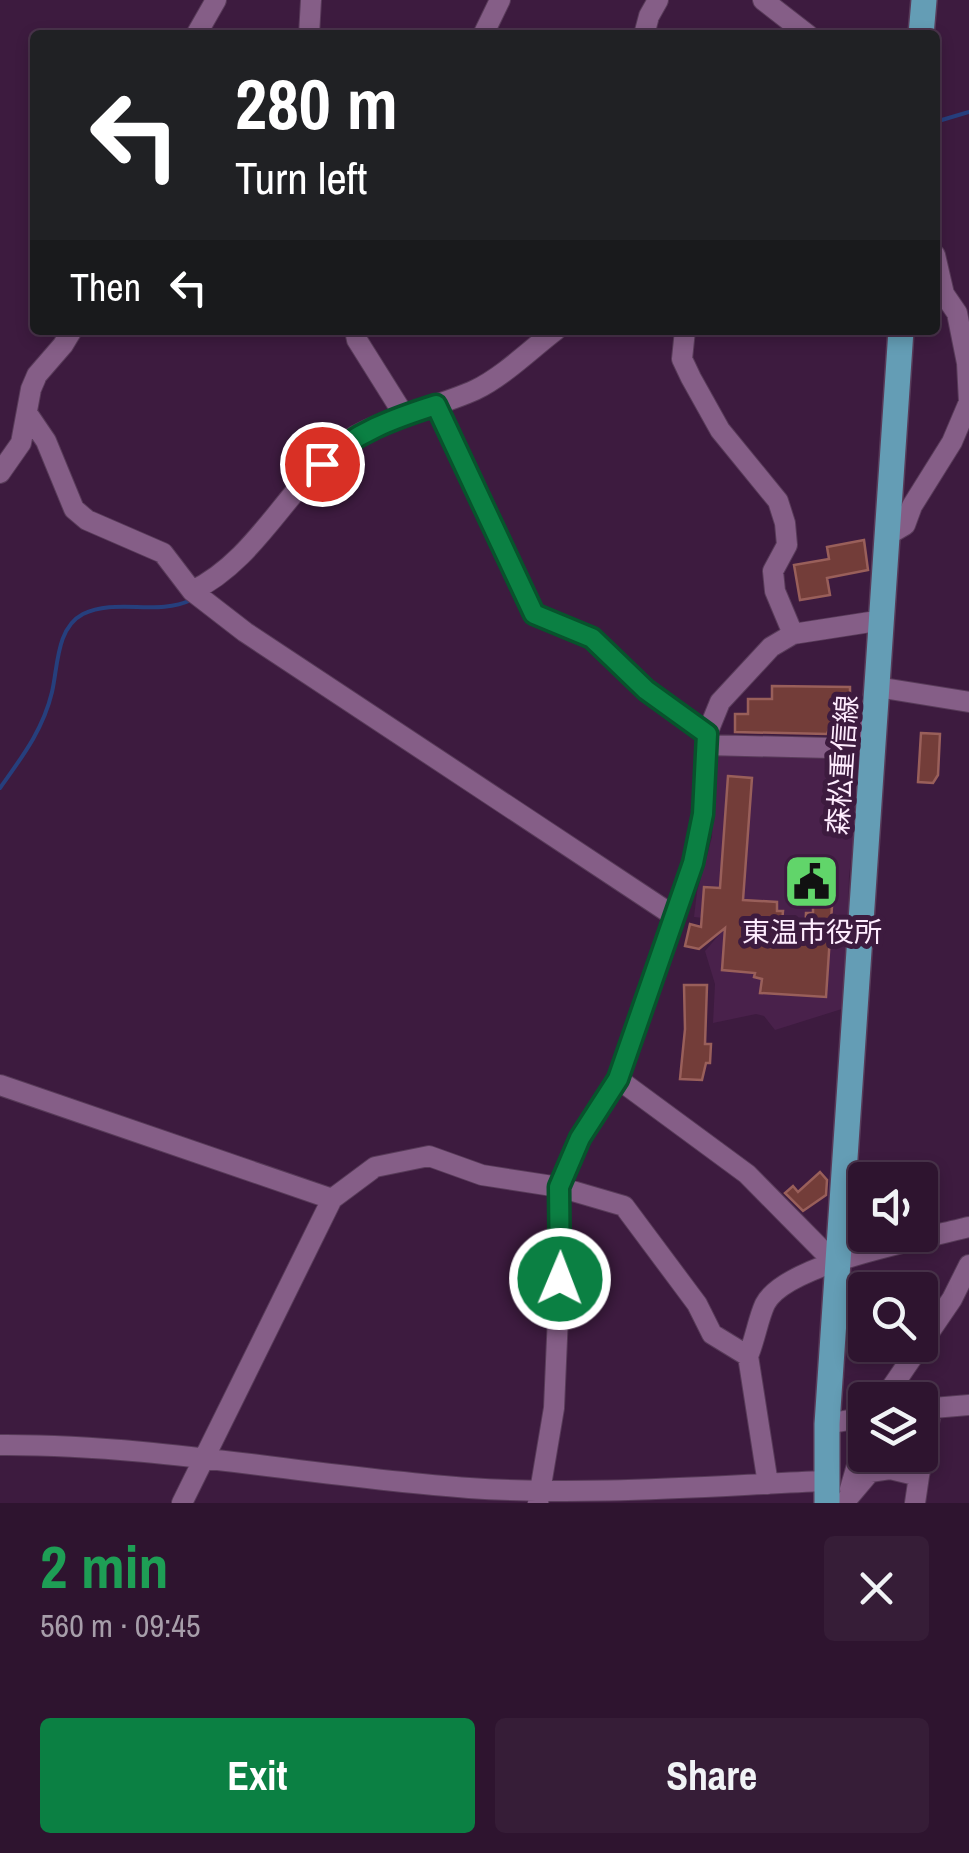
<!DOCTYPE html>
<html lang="en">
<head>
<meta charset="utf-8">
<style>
	:root { --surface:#2e142f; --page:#361d37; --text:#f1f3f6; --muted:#a79eaa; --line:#49334b; --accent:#0b8043 }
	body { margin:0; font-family:"Archivo Narrow","Noto Sans JP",sans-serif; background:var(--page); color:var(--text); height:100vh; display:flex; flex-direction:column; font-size:38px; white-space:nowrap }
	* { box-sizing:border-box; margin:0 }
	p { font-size:32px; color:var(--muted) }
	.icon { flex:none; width:55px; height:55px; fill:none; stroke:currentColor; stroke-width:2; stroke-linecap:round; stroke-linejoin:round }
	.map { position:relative; height:1503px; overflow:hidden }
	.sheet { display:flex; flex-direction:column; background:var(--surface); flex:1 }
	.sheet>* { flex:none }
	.hud { position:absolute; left:30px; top:30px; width:910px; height:305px; border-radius:10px; box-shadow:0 5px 15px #0003,0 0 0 2px var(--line); background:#202124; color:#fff; overflow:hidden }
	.tools { position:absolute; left:848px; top:1162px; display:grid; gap:20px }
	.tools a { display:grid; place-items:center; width:90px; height:90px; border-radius:10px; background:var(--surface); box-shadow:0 5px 15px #0003,0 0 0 2px var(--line); font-size:50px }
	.pin { position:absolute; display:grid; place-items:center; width:85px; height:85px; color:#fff; margin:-42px; border:5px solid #fff; border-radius:50%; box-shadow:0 2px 10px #0007 }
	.me { position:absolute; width:110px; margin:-55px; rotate:1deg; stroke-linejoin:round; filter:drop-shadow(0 0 8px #0008) }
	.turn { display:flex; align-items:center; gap:35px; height:210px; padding:0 40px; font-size:45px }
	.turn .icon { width:130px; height:130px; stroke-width:2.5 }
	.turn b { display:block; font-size:70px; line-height:85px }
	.then { display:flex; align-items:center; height:95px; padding:0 40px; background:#0003; gap:20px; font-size:38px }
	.round { display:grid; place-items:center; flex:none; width:105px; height:105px; border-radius:10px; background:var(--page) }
	.overview { display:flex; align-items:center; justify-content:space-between; height:170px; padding:0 40px }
	h1 { font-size:60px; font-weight:700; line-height:75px; color:#1e9e55 }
	.action { display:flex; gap:20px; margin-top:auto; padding:20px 40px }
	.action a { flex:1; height:115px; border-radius:10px; background:var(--accent); color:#fff; font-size:40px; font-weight:700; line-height:115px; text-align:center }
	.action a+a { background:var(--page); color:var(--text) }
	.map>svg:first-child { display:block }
</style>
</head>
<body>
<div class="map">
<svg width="969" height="1503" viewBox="0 0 969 1503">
	<rect width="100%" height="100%" fill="#3d1b3f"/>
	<path fill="#49214b" d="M716,753L798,754L862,761L849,877L845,1008L775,1030L764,1016L756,1014L713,1023L715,984L705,951L731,921L694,917L697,892L712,837Z"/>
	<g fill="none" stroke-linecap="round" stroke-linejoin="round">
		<path stroke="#263f7d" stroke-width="4" d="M935,122L969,112
			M0,788C22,757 43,730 52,692C58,667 56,628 83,614C116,598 157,616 191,600"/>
	</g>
	<path fill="#733d39" stroke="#995f5a" stroke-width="2.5" d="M864,540L868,570L827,578L830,595L800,600L794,565L829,559L827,547Z
		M772,686L850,687V720H845L839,727L830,726L827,734L735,732V714H748V699H772Z
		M921,733L940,734L938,775L933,783L918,782Z
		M728,776L752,778L743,900L777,902V911H783L781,934L805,935L806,913H813V904L832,906L826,997L760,993L762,979L754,977L755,973L722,970L725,928L699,949L685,946L690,924L701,927L704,887L720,888Z
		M684,985H707L705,1044H711L710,1063H706L702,1080L680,1079L685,1029Z
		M820,1172L827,1180L826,1195L803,1211L785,1193L793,1186L798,1192Z"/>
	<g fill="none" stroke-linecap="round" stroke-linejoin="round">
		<defs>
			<path id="minor" d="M763,0L808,35
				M196,35L216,0
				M309,35L311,0
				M483,35L500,0
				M644,35L649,16L658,0
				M355,330L357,340L404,415
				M685,330L682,359L691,378L720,430L778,501L785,523L787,545L773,571L775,591L793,634
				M436,405L533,613L592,638L647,690L707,734
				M27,413L46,441L74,509L87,520L163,553L192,591L245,632L674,916
				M0,473L21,443L31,389L37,375L63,345L72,330
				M888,535L905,525L912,506L952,442L969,402L967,363L957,313L944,294L935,255
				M192,591C255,561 286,489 340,446C373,420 436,408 475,390C504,376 531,349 556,330
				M877,687L969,702
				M707,745L831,748L874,721
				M618,1079L747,1174L822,1250L838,1260
				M0,1085L332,1199
				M748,1356C755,1340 758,1319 765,1304C786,1263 924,1239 969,1227
				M883,1400L952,1299L969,1265
				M921,1409L969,1405
				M827,1424L865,1417
				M0,1445C157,1444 312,1477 469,1488C587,1496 707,1486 825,1481
				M850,1489L865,1438
				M848,1498L870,1472L890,1469L919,1476L932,1407
				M182,1503L332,1199L375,1167L429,1156L482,1175L559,1187L624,1206L697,1304L712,1334L748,1356L768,1484
				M538,1503L554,1408L561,1246L559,1187L580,1139L618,1079L693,863L703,814L707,734L720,702L771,647L793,634L883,620
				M915,1503L919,1476"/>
			<path id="major" d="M921,35L924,0
				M827,1503V1424L901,330"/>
		</defs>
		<use href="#minor" stroke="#583b59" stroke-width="22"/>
		<use href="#major" stroke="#583b59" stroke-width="28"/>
		<use href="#minor" stroke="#855e87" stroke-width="20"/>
		<use href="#major" stroke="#649db5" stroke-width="25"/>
	</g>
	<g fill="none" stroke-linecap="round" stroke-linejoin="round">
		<defs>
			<path id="route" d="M322,464C353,433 395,418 436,405L534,614L592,638L646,690L707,734L703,814L693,863L618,1079L580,1138L559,1187L560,1279"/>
		</defs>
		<use href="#route" stroke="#07532c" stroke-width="25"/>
		<use href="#route" stroke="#0b8043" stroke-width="18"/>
	</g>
	<defs>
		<symbol id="civic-square" viewBox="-11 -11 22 22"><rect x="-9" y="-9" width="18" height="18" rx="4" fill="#61d56a" stroke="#3d1b3f"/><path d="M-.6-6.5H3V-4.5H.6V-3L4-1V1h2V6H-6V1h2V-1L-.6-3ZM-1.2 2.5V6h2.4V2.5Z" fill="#111"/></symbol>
	</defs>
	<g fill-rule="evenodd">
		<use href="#civic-square" x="780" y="850" width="63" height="63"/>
	</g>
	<g text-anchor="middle" stroke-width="10" stroke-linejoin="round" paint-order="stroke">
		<g font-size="28" fill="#feecfe" stroke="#3d1b3f">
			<text transform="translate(842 765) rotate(-86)" y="10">森松重信線</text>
		</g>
		<g font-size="28" fill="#feecfe" stroke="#3d1b3f">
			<text x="812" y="942">東温市役所</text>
		</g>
	</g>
</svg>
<div class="tools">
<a><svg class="icon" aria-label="sound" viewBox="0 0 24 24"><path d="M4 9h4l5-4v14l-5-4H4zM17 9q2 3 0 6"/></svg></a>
<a><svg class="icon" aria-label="search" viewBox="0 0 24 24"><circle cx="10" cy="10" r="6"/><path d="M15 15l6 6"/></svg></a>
<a><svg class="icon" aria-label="layers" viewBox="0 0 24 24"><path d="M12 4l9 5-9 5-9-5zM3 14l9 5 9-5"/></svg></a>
</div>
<div class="pin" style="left:322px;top:464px;background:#d93025"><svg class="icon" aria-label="arrive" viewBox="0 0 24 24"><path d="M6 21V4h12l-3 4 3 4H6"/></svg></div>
<svg class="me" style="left:560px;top:1279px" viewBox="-20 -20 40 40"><circle r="17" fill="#0b8043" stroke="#fff" stroke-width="3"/><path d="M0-11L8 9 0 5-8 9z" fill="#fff"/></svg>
<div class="hud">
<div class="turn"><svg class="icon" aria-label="left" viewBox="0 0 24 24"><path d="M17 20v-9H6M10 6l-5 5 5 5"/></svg><div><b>280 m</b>Turn left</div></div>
<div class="then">Then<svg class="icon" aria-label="left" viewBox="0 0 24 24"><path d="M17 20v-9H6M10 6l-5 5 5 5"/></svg></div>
</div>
</div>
<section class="sheet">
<div class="overview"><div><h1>2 min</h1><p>560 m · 09:45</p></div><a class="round"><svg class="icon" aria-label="close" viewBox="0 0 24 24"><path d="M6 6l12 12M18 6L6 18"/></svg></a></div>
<div class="action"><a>Exit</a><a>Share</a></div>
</section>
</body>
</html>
